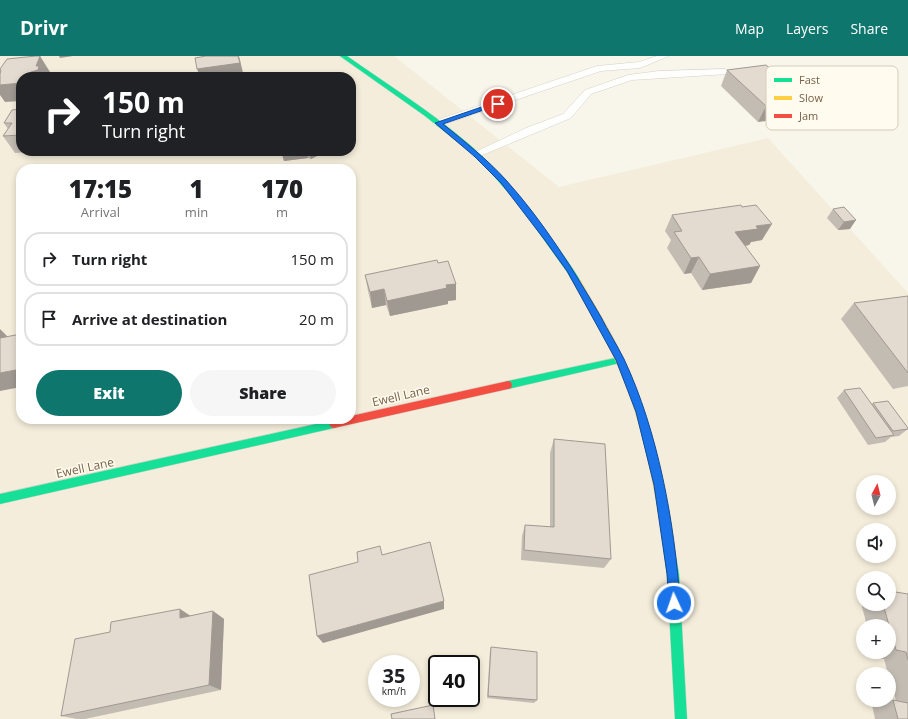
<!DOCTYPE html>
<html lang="en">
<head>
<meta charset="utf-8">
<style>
	:root { --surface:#fff; --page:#f6f6f6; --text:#202124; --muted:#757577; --line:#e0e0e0; --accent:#0f766e }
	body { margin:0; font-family:"Open Sans",sans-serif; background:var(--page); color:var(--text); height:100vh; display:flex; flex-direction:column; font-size:15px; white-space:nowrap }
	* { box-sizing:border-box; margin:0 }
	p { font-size:13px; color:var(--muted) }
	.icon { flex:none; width:22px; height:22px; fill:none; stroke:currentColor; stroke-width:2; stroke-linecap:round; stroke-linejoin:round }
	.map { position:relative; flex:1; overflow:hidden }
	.panel { position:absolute; left:16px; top:108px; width:340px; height:260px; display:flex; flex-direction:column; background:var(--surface); border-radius:16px; box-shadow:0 2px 6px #0003 }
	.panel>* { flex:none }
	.hud { position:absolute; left:16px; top:16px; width:340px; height:84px; border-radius:16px; box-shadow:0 2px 6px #0003; background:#202124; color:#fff; overflow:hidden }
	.needle { width:26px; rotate:7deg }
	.buttons { position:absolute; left:856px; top:419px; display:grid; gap:8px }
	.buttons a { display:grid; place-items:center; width:40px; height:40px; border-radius:50%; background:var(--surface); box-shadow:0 2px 6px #0003; font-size:20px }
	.speed { position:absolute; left:368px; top:599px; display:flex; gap:8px; font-size:20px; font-weight:700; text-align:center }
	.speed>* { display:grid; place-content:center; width:52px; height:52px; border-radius:50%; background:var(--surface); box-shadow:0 2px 6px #0003; line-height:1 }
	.speed small { font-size:10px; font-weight:400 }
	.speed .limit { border:2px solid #111; border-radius:6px; background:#fff; color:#111 }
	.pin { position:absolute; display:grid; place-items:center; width:34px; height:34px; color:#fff; margin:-17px; border:2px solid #fff; border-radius:50%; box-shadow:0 1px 4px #0007 }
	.me { position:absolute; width:44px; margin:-22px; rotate:357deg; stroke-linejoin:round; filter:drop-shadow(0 0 3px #0008) }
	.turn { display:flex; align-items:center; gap:14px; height:84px; padding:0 20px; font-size:18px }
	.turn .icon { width:52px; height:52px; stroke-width:2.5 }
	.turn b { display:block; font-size:28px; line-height:34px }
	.eta { display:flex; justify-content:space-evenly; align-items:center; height:68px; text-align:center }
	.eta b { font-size:24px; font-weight:800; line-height:28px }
	.button { display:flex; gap:8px; margin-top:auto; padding:8px 20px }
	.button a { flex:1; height:46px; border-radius:24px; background:var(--accent); color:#fff; font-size:16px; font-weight:800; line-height:46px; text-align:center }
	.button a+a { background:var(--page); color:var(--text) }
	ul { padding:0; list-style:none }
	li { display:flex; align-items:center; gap:12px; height:54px; margin:0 8px 6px; padding:0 12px; border:2px solid var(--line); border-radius:16px }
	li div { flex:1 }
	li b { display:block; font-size:15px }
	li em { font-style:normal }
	header { display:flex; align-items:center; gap:24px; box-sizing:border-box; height:56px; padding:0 20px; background:var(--accent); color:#fff }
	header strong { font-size:19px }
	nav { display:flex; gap:22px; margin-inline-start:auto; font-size:14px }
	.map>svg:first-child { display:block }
</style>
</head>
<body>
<header>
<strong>Drivr</strong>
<nav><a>Map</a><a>Layers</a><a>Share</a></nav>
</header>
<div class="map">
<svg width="908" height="663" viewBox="0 0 908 663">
	<rect width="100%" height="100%" fill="#f8f5eb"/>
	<path fill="#f4eddb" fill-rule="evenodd" d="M0,0H394L559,131L768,82L908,237V663H0ZM21,21H351V95H21ZM21,113H351V363H21ZM863,426H889V452H863ZM863,474H889V500H863ZM863,522H889V548H863ZM863,570H889V596H863ZM377,608H411V642H377ZM437,608H471V642H437ZM863,618H889V644H863Z"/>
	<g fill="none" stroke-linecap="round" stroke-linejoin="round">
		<defs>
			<path id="lane" d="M657,0H669L640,12L601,15L442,69H434L433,67L434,65L597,10L639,6Z
				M725,13L730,16L728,18L632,24L591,38L571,62L480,100H472L471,98L526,72L563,58L585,34L628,19L659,15Z"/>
			<path id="fast" d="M340,0H347C388,29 432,56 470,89C501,116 526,148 550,181C561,196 572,210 581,226L580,228H574L567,216L519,149L484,109L465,92L425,60Z
				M620,301L624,304L620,307L508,333L505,332L504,329L505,326L508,325Z
				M334,364L337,365L339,368L337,371L334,372L0,448V438Z
				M666,466L670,467L671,471L679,518L687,663H675L667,518L661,471L662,467Z"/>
			<path id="slow" d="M577,223L580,224C595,250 612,277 624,304C644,347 656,393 665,439C667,448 673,467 670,475L666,476L662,475L661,471C651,414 640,356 615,304C603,277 587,252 573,226Z"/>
			<path id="jam" d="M508,325L511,326L512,329L511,332L508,333L334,372L331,371L329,368L331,365L338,363H351V360Z"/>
		</defs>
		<use href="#lane" stroke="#d7d2c9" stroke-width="1"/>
		<use href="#fast" stroke="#d6d1c6" stroke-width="1"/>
		<use href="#slow" stroke="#d6d1c6" stroke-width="1"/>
		<use href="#jam" stroke="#d6d1c6" stroke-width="1"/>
		<use href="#lane" fill="#fefefc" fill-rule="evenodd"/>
		<use href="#fast" fill="#16e098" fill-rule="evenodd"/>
		<use href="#slow" fill="#ffcf43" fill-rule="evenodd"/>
		<use href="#jam" fill="#f24e42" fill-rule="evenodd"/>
	</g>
	<path fill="#c3bcb3" d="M727,14L803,40L823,46L818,55L802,57L800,56L798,60L758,66L721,30Z
		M21,51V95H43L15,97L3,80L8,73L4,67L20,53Z
		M281,95H339V97L317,100L311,103L308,102L284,105Z
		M833,153L850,173L838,174L827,162Z
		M672,159L762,184L751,186L749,189L745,190L760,210L751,227L702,234L691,217L684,218L667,192L671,184L665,175Z
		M438,207L456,228V244L448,245V248L390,260L386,249L372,252L368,235L365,219Z
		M908,240V330L893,333L841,263L854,247Z
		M844,334L872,348L873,347L908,373L899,380L891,381L885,386L868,389L837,342Z
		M554,383L611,503L604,512L521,504L522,480L525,469L550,471V397Z
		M908,538V663H875L872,649L893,644L896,645L889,620V618H888L884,603L875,601L874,596H889V570H867L860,543L863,542V548H889Z
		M180,553L191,560L213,555L224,563L221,634L85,663H77L61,660L110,576Z
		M491,591L537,644L534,647L487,642L490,595Z"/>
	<path fill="#9f9992" d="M40,0L50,16L47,21H29L31,16L36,10Z
		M59,0H73L60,2Z
		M239,0L244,21H200L197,13Z
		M21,27V45L5,46L0,39V29Z
		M807,43L798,60L758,66L766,50Z
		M823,46L818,55L802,57L807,49Z
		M281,95H306L308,102L284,105Z
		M309,95H339V97L317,100L311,103Z
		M856,164L850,173L838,174L844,166Z
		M772,168L762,184L751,186L749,189L727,193L735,176L756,170Z
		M699,201L691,217L684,218L691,202Z
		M760,210L751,227L702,234L710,218Z
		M456,228V244L448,245V248L390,260L387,245L446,229Z
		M384,233L386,249L372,252L370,236Z
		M0,273L8,281L0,295Z
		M21,313V331L0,335V317Z
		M444,545V553L323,587L317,580Z
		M180,553L193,562H180Z
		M213,555L224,563L221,634L209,629Z"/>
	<path fill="#e3dbd0" stroke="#9f9992" d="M36,0H40L36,10H39L38,14L31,16L29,21H21V27L0,29V18L1,14H0V13L7,3Z
		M206,0H238L240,7L197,13L195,2Z
		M766,9L807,43L766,50L727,14Z
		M21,51V79L3,80L12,67H4L12,54L20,53Z
		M741,149L742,151L756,149L772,168L756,170L758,173L735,176L760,210L710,218L699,201L691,202L674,176L682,175L672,159Z
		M844,151L856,164L844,166L833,153Z
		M437,204L438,207L448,205L456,228L446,229L447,232L387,245L384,233L370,236L365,219Z
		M908,240V317L854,247Z
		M21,278V313L0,317V282Z
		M860,332L894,379L876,382L844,334Z
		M888,345L908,372V373L893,375L873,347Z
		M554,383L605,388L611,503L524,494L525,469L554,471Z
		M430,486L444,545L317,580L309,519L358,506L357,496L380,490L382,499Z
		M889,535L908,538V604L906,596L896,594L883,548H889Z
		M180,553V562L213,555L209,629L61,660L75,583L110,576L111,566Z
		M491,591L537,596V644L488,640Z
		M893,644L908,647V663H898Z
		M433,649L435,663H392L391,658Z"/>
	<path fill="#1a73e8" stroke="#114b97" d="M496,46L501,48L443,68C465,86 487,103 506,124C543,165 573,213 601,261C608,275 617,289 624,303C658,375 675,468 680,547L678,551L674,553L670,551L669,547L667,518L654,429L636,356L616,304L567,215L544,183L501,127L474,100L435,67Z"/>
	<g text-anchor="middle" stroke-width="3" stroke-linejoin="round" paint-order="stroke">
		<g font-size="12" fill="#796149" stroke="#fffbee">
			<text transform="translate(401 340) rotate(-13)" y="4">Ewell Lane</text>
			<text transform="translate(85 412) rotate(-12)" y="4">Ewell Lane</text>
		</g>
	</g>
	<rect x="766" y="10" width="132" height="64" rx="6" fill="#fffbee" stroke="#d7cdbc" stroke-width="1"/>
	<rect x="774" y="22" width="18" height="4" fill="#16e098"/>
	<rect x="774" y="40" width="18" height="4" fill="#ffcf43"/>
	<rect x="774" y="58" width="18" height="4" fill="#f24e42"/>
	<g font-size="11" fill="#796149">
		<text x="799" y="28">Fast</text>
		<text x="799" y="46">Slow</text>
		<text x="799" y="64">Jam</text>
	</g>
</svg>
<div class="buttons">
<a><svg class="needle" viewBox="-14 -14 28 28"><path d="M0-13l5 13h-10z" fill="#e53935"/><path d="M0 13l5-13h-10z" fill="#757577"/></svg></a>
<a><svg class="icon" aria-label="sound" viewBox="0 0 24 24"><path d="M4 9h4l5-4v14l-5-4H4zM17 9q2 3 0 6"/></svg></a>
<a><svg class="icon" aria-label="search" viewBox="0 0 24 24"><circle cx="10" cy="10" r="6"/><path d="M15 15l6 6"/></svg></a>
<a>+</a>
<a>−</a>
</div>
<div class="speed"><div>35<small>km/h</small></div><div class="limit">40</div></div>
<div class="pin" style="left:498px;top:48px;background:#d93025"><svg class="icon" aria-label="arrive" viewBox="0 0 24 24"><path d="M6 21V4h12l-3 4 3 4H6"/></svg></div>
<svg class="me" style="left:674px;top:547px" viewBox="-20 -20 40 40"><circle r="17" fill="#1a73e8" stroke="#fff" stroke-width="3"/><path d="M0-11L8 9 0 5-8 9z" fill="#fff"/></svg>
<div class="hud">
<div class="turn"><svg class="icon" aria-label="right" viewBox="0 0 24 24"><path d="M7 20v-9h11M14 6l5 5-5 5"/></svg><div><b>150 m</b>Turn right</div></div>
</div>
<section class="panel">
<div class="eta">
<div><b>17:15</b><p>Arrival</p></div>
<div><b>1</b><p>min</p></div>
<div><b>170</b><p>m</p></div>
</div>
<ul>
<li><svg class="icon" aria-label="right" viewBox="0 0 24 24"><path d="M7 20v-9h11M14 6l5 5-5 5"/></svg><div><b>Turn right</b></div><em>150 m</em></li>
<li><svg class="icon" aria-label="arrive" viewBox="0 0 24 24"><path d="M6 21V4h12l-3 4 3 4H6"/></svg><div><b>Arrive at destination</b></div><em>20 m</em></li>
</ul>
<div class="button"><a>Exit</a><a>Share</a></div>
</section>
</div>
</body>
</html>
